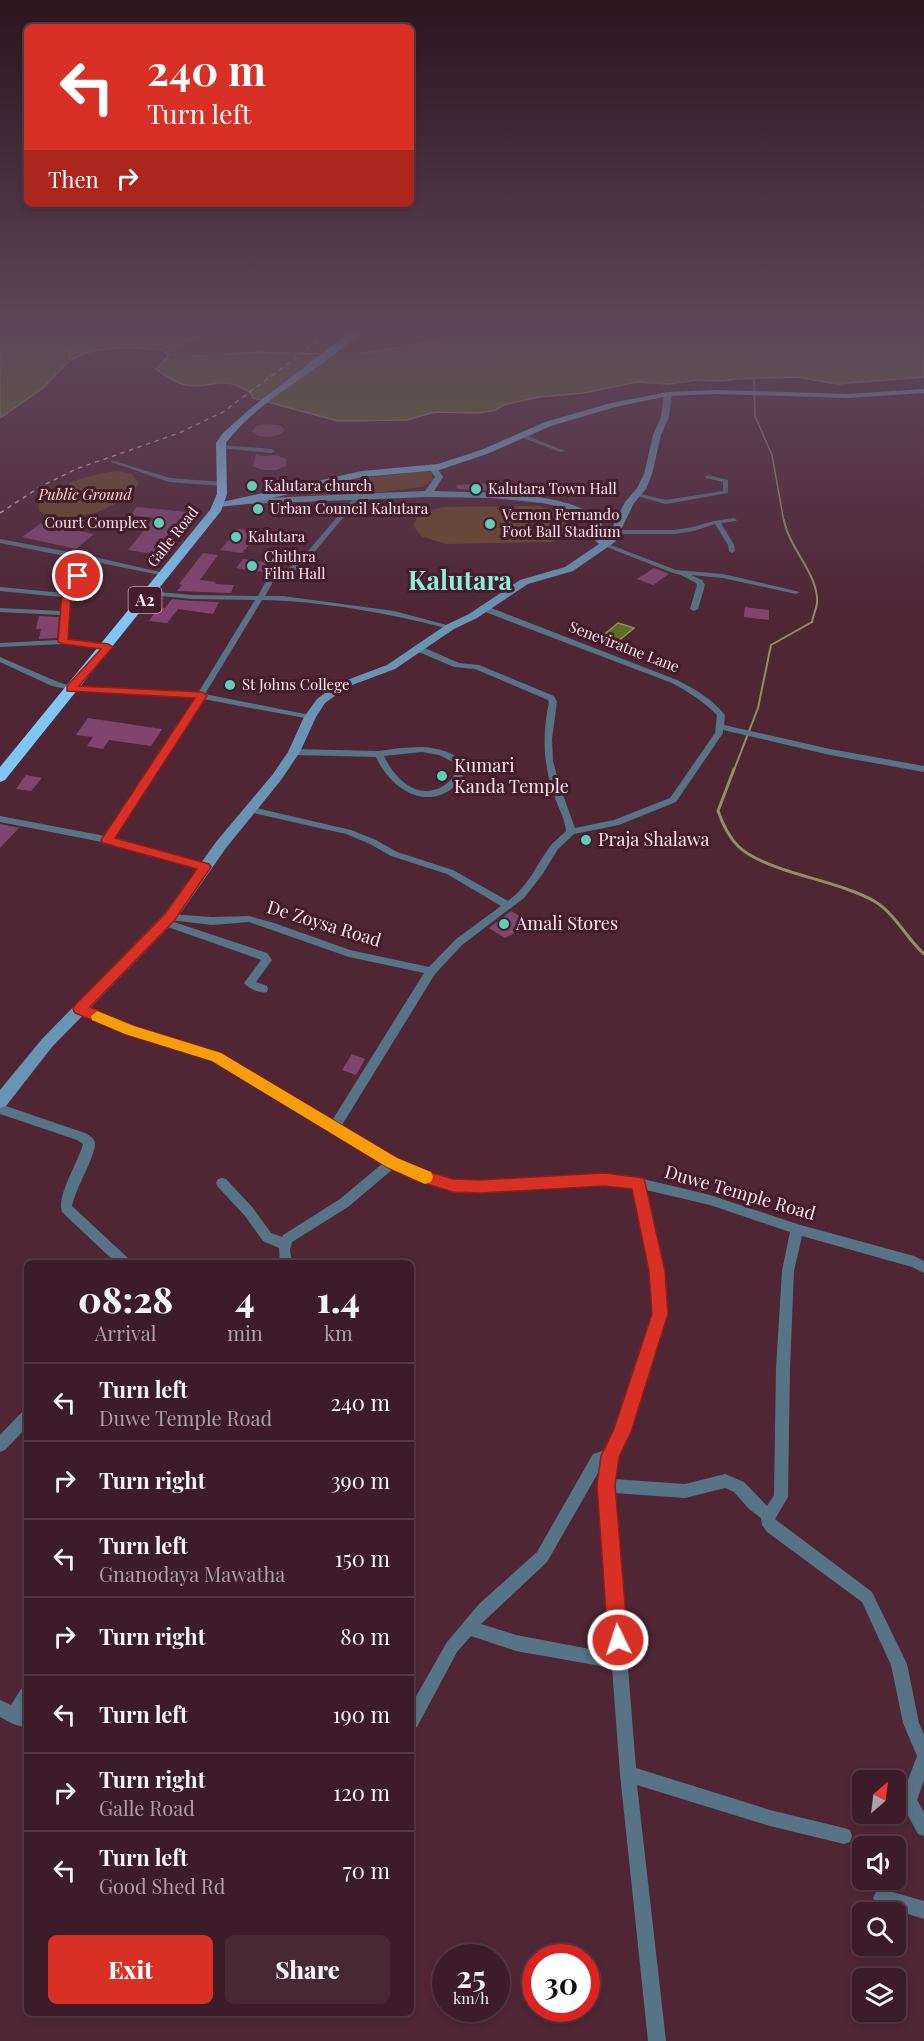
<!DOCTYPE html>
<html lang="en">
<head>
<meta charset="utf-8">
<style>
	:root { --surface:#3c1c28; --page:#472934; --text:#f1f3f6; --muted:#aca1a8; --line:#553a45; --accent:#d93025 }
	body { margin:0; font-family:"Playfair Display",serif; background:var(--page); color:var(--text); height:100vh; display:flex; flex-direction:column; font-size:22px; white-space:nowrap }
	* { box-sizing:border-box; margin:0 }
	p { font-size:20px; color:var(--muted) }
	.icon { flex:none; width:33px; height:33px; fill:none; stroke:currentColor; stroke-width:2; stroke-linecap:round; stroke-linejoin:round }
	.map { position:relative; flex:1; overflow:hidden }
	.drawer { position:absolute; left:24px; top:1260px; width:390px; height:756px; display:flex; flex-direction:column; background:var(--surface); border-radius:9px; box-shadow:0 3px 9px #0003,0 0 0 2px var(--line) }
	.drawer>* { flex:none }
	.banner { position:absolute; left:24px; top:24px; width:390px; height:183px; border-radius:9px; box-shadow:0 3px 9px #0003,0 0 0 2px var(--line); background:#d93025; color:#fff; overflow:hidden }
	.needle { width:39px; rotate:28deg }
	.fabs { position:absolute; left:852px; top:1770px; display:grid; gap:12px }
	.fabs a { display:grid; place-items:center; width:54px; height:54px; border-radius:9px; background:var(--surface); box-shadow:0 3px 9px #0003,0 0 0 2px var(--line); font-size:30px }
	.speed { position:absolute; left:432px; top:1944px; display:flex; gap:12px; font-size:30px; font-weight:700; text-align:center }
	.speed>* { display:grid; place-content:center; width:78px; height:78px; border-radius:50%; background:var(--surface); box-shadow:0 3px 9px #0003,0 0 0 2px var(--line); line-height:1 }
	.speed small { font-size:15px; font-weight:400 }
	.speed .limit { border:9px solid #d22; background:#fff; color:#111 }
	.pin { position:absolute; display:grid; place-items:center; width:51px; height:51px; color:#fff; margin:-26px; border:3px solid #fff; border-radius:50%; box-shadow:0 2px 6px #0007 }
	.me { position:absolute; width:66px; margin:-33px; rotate:356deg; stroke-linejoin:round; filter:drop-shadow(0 0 4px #0008) }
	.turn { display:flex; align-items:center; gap:21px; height:126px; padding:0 24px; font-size:27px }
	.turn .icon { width:78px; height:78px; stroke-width:2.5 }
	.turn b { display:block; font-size:42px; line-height:51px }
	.then { display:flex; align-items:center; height:57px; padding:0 24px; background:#0003; gap:12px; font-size:22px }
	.eta { display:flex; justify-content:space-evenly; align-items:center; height:102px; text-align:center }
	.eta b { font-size:36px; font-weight:800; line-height:42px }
	.action { display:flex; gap:12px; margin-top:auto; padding:12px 24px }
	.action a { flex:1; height:69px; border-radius:9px; background:var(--accent); color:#fff; font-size:24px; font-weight:800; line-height:69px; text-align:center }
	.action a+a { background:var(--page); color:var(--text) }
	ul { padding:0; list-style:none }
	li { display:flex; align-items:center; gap:18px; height:78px; padding:0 24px; border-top:2px solid var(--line) }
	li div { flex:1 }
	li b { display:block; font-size:22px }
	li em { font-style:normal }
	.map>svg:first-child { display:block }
</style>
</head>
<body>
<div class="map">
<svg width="924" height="2041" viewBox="0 0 924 2041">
	<rect width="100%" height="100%" fill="#502635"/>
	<path fill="#6b472b" d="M234,329H479C450,342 396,350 363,354C322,358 280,349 239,353C225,355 182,362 173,351C179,337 219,332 234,329Z
		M120,471L132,474L139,484C116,511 72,526 39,511L38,504C62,482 89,474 120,471Z
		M429,471L432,473L433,480L422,487C394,490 323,502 299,492L305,489L370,477Z
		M539,506L565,515L568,522L564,532L552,542L446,544L421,536L413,525L419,514L443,507Z"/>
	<path fill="#5f6c23" stroke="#8f9160" stroke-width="1.5" d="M13,329H234L203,335L174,347V354L196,356L258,352L352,355L426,343L479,329H924V377L837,384L796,377L734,379L724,381L697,380L669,384L636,382L584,393L539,397L503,405L496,410L479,413L435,412L407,420L338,421L253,398L251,393C219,372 216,390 186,385C174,383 166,375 156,369L169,355L163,350C133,348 98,343 71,360L69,347V361L43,388L0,418V331Z
		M618,623L634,628L616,643L601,637Z"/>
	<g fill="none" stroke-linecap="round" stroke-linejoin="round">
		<path stroke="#8f9160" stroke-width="1.5" d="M754,378L755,416L772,455L784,522"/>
		<path stroke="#8f9160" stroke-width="2" d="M734,770L758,708L771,645L812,622C813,616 816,610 817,603C819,574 789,549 784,520"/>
		<path stroke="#8f9160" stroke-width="3" d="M734,769L718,811C723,825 728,836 738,846C764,872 838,880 874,901C895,913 906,938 924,954"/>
	</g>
	<path fill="#80456f" d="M265,424L279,425L285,430L279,435L269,437L259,436L252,432L256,426Z
		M256,454L262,456L276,455L286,459V466L276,470H262L253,466Z
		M493,483L495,491L457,489L456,485Z
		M137,507L186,512L153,554L128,550L154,518L130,515Z
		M41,523L94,534L76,549L22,537Z
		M238,529L260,532L242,553L220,550Z
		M203,553L218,555L200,580L216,582L215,584L234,585L231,593L177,591L182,585L179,584Z
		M243,559L269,563L262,572L236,568Z
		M654,568L669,574L653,585L637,579Z
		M172,599L192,601L219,602L213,614L178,609L167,623L149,621L159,607L165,608Z
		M745,607L769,610V620L744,617Z
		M39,616L59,617L57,638L39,639L41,629H36Z
		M88,718L162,729L151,746L109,740L103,749L87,746L93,737L76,735Z
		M26,775L42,778L31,791L16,789Z
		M0,824L19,828L0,848Z
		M511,911L526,920L517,928L520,930L505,938L489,928Z
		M352,1054L365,1059L356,1075L342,1070Z"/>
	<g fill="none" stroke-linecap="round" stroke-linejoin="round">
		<path fill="#577386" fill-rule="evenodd" d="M521,435H525L565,451L560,452L521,437Z
			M221,445L272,449L275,451L272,453L219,448L218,447Z
			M111,460L170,478L222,482L225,484L222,486L169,482L111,462Z
			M708,475L728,480V493L666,504L633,495L636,493L666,500L723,491V482L706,478L705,477Z
			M358,494L360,495V497L308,560L284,579L273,582L265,596H283L394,611L454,627L450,629C391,614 323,601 262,600L205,694L310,715L314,717L310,719L203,699L167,757L113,838L208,865L210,867L208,869L205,870L107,843L0,822V816L105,836L159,757L195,698L71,690L52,686L0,662V657L58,682L71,686L198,693L255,600L192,599L151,595H148V591L192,595L258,596L267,579L279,576L303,557L356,495Z
			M734,518L737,520L736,521L721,523L734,545L735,551L732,553L729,551L728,545L715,524L694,531L675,534H616L613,532L616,530H675L693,527L714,521Z
			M0,539L90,556L169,574L165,576L91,561L70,595L67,640L108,645L112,647L111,649L63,644L0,647V643L59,640L61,615L0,612V608L61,611L62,597L0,591V587L64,593L85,560L0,543Z
			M604,544H608L676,570L723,574L800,592L796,594L723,578L691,575L702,580L705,585L698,609L694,611L690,609L697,585L696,583L681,575L673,573L604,546Z
			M480,606H486L677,680C695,689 712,699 725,715L724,725L830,749L924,766V772L830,755L723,730V733L676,802L619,825L574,834L558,849L542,875L524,898L462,945L435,974L342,1125L396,1159L422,1171L453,1181L604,1175L639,1178L710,1195L797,1224L914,1256L924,1261V1273L912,1267L802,1236L794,1271L790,1368L788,1497L775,1519L872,1592L907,1664L919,1723L924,1735V1780L917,1800L924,1812V1836L918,1834L900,1801L917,1756L903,1723L891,1665L862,1602L767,1532L762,1525L761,1518L749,1509L734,1492L725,1488L685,1498L614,1493L636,1768L770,1810L844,1828L850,1830L852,1836L850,1842L844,1844L770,1826L637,1785L666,2041H648L620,1774L612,1668L516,1651L471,1636L457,1652L417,1727L411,1729V1705L447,1642L479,1604L537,1552L593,1454L606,1450L616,1430L654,1314L651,1271L634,1188L604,1185L453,1191L415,1179L393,1169L348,1207L292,1242L290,1250L292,1263H280L279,1248L263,1241L245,1216L218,1187L216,1183L218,1179L222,1178L226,1179L253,1208L271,1233L282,1237L283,1235L340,1199L383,1163L331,1129L212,1060L126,1033L76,1012L75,1009L76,1006L80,1005L133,1027L220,1054L333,1119L424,973L349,957L249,922L212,925L170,920L165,917L170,914L212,917L249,916L274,923L350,950L429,967L456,939L501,906L447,874L391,856L370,844L346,834L249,812V808L252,807L351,830L376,840L397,852L453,870L508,901C531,884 536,864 552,844C556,840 562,835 566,831C565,818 558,808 554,795C543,764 542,735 549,702L548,700L475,669L454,667L414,650V646H420L459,663L479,665L554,696L557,702L552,739L553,761L559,784L575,828L614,820L670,798L715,733L717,715C704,702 689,692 672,683L480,610ZM646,1190L710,1205L790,1232L782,1271L776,1368L774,1495L767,1506L744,1482L725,1474L685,1484L614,1479L617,1457L629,1432L666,1314L663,1271ZM602,1466L599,1485L611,1653L516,1635L481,1624L547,1562Z
			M422,747C438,748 453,752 465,763C465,776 460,783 450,790C420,810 388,784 376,757L294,755L290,752L294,749L379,751L400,748ZM422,752L439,755L457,764C456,773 454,778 446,784C420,803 395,780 384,756Z
			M165,919L267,953L272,960L256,982L267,986L268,989L267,992C260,994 248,988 244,983L261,960L259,959L162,925L160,923L162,921Z
			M0,1104L85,1133C89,1135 94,1138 95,1143C96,1155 75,1190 72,1206L129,1259L131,1263H116L62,1212C56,1196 79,1161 83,1144L77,1140L0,1114Z
			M27,1410V1427L5,1450L0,1452V1435L22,1412Z
			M27,1687V1709L25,1712H27V1728L13,1724L0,1717V1700L11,1705L21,1689Z
			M882,1889L924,1901V1919L876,1904L873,1898L876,1892Z"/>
		<path fill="#6895b3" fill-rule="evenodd" d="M668,392L672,394L669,417L661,435L652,474L646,489L634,503L615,542L573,571L528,584L477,618L454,629L395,669L347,687L325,703L316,717L300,752L281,780L226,848L175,921L52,1047L6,1106L0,1108V1090L42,1039L165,913L216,842L273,774L288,752L304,717L317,699L339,683L387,665L446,625L469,614L520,580L565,567L599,544L595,540L593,525L580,515L562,507L542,503L492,498L428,497L247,504L244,503V499L425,491L435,477L429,468L433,465L436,466L443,477L434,491C474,493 575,489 601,523C604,528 603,535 606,540L625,502L637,488L644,474L653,435L661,417L664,394Z"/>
		<path fill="#74aed6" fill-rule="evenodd" d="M924,389V393L848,398L717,394L668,396L615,407L551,426L487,454L439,470L362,477L247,504L218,507L213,504L362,471L438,464L481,450L545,422L611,403L668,392L717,390L848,394Z"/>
		<path fill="#7fc6f5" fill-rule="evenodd" d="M354,329H363C323,371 262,395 226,443L227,494L221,511L5,780L0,782V767L210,510L217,494L216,443L223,433L251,408Z"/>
		<path stroke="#d0b4bd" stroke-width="1.5" stroke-dasharray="4.5 4.5" stroke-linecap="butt" d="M0,513L40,487L76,469L179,433L223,412L334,329"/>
	</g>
	<linearGradient id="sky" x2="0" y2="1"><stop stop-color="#2c151d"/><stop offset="0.54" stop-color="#5e475c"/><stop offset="1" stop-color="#5e475c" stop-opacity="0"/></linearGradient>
	<rect width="924" height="614" fill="url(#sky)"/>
	<path fill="#d93025" stroke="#8d1f18" stroke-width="1.5" d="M75,574L83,576L71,595L68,639L108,644L113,647L79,686L202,692L207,696L115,838L209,864L211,867L174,921L90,1007L134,1026L221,1053L397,1158L423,1170L453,1179L480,1180L604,1173L644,1178L665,1271L668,1314L631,1432L619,1457L615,1485L628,1640L625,1647L618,1650L611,1647L608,1640L597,1485L601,1456L614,1429L652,1314L649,1271L632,1189L604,1186L480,1193L453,1192L414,1180L387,1167L212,1061L125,1034L75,1013L73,1009L75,1005L165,914L197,869L103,843L101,840L195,698L67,691V686L101,649L63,644L58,642L62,595Z"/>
	<path fill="#f59e0b" d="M97,1011L134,1026L221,1053L397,1158L431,1172L433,1177L431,1182L425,1184L387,1167L212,1061L125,1034L92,1020L91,1016Z"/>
	<g fill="#5dceb8" stroke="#451c2b" stroke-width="2">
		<circle cx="252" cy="486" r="6"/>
		<circle cx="476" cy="489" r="6"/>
		<circle cx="258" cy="509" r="6"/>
		<circle cx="159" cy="523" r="6"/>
		<circle cx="490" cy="524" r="6"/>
		<circle cx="236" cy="537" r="6"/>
		<circle cx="252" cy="566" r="6"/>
		<circle cx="230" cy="685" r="6"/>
		<circle cx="442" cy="776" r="6"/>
		<circle cx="586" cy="840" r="6"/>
		<circle cx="504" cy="924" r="6"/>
	</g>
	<g text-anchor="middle" stroke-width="6" stroke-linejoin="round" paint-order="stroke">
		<g font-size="15" fill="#fee7ed" stroke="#451c2b" text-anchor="start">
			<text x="264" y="491">Kalutara church</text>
			<text x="488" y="494">Kalutara Town Hall</text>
			<text x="270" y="514">Urban Council Kalutara</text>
			<text x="502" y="520">Vernon Fernando<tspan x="502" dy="17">Foot Ball Stadium</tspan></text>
			<text x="147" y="528" text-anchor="end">Court Complex</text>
			<text x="248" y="542">Kalutara</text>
			<text x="264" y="562">Chithra<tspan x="264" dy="17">Film Hall</tspan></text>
			<text x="242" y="690">St Johns College</text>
		</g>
		<g font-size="15" font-style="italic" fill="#fddbc1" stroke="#451c2b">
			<text x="85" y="500">Public Ground</text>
		</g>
		<g font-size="15" fill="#fee7ed" stroke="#451c2b">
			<text transform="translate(173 537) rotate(-52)" y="5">Galle Road</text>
			<text transform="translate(624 647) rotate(21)" y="5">Seneviratne Lane</text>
		</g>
		<rect fill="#451c2b" stroke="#c6aab3" stroke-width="1.5" x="128.5" y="587" width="33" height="26" rx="4.5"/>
		<g font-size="16" font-weight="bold" fill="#fee7ed">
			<text x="145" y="606">A2</text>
		</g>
		<g font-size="18" fill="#fee7ed" stroke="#451c2b" text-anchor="start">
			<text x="454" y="772">Kumari<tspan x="454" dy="21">Kanda Temple</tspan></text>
			<text x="598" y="846">Praja Shalawa</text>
			<text x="516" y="930">Amali Stores</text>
		</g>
		<g font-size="18" fill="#fee7ed" stroke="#451c2b">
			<text transform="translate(324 924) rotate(17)" y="6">De Zoysa Road</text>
			<text transform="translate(740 1193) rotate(16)" y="6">Duwe Temple Road</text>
		</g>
		<g font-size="26" font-weight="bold" fill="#8aeed9" stroke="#451c2b">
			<text x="460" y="590">Kalutara</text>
		</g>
	</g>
</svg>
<div class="fabs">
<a><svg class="needle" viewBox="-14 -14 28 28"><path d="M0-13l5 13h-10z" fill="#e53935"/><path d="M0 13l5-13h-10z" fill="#aca1a8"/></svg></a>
<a><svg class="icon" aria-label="sound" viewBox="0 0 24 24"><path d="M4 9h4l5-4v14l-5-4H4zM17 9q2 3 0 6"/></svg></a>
<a><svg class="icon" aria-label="search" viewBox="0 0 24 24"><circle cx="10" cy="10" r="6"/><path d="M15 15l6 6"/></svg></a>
<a><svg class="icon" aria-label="layers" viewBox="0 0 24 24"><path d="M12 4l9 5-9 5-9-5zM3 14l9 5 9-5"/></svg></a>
</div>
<div class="speed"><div>25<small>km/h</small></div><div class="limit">30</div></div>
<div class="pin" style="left:78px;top:576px;background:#d93025"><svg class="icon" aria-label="arrive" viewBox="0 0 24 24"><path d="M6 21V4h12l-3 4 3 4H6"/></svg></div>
<svg class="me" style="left:618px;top:1640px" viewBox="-20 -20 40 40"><circle r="17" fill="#d93025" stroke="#fff" stroke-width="3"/><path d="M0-11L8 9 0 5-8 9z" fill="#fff"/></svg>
<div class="banner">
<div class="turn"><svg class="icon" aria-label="left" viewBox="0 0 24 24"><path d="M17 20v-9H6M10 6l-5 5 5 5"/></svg><div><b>240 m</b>Turn left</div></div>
<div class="then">Then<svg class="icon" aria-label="right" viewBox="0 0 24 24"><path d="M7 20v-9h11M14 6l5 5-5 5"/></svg></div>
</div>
<section class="drawer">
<div class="eta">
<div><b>08:28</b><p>Arrival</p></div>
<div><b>4</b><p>min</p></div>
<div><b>1.4</b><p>km</p></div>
</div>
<ul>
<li><svg class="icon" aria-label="left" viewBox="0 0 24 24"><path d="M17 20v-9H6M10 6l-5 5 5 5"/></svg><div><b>Turn left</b><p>Duwe Temple Road</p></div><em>240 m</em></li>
<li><svg class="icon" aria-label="right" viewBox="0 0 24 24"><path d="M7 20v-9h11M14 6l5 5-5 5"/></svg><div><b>Turn right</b></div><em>390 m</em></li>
<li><svg class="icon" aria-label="left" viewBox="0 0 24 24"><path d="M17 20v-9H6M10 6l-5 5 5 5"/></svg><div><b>Turn left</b><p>Gnanodaya Mawatha</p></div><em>150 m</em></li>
<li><svg class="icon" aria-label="right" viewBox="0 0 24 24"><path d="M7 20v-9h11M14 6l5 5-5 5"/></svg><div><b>Turn right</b></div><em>80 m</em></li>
<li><svg class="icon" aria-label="left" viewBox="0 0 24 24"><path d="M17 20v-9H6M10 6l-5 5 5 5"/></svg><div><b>Turn left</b></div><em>190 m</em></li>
<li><svg class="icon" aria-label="right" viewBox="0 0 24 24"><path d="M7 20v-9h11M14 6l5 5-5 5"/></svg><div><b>Turn right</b><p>Galle Road</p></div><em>120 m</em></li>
<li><svg class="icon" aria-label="left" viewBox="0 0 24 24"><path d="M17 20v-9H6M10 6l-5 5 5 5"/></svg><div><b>Turn left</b><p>Good Shed Rd</p></div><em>70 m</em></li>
</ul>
<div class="action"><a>Exit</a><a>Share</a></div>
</section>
</div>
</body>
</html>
